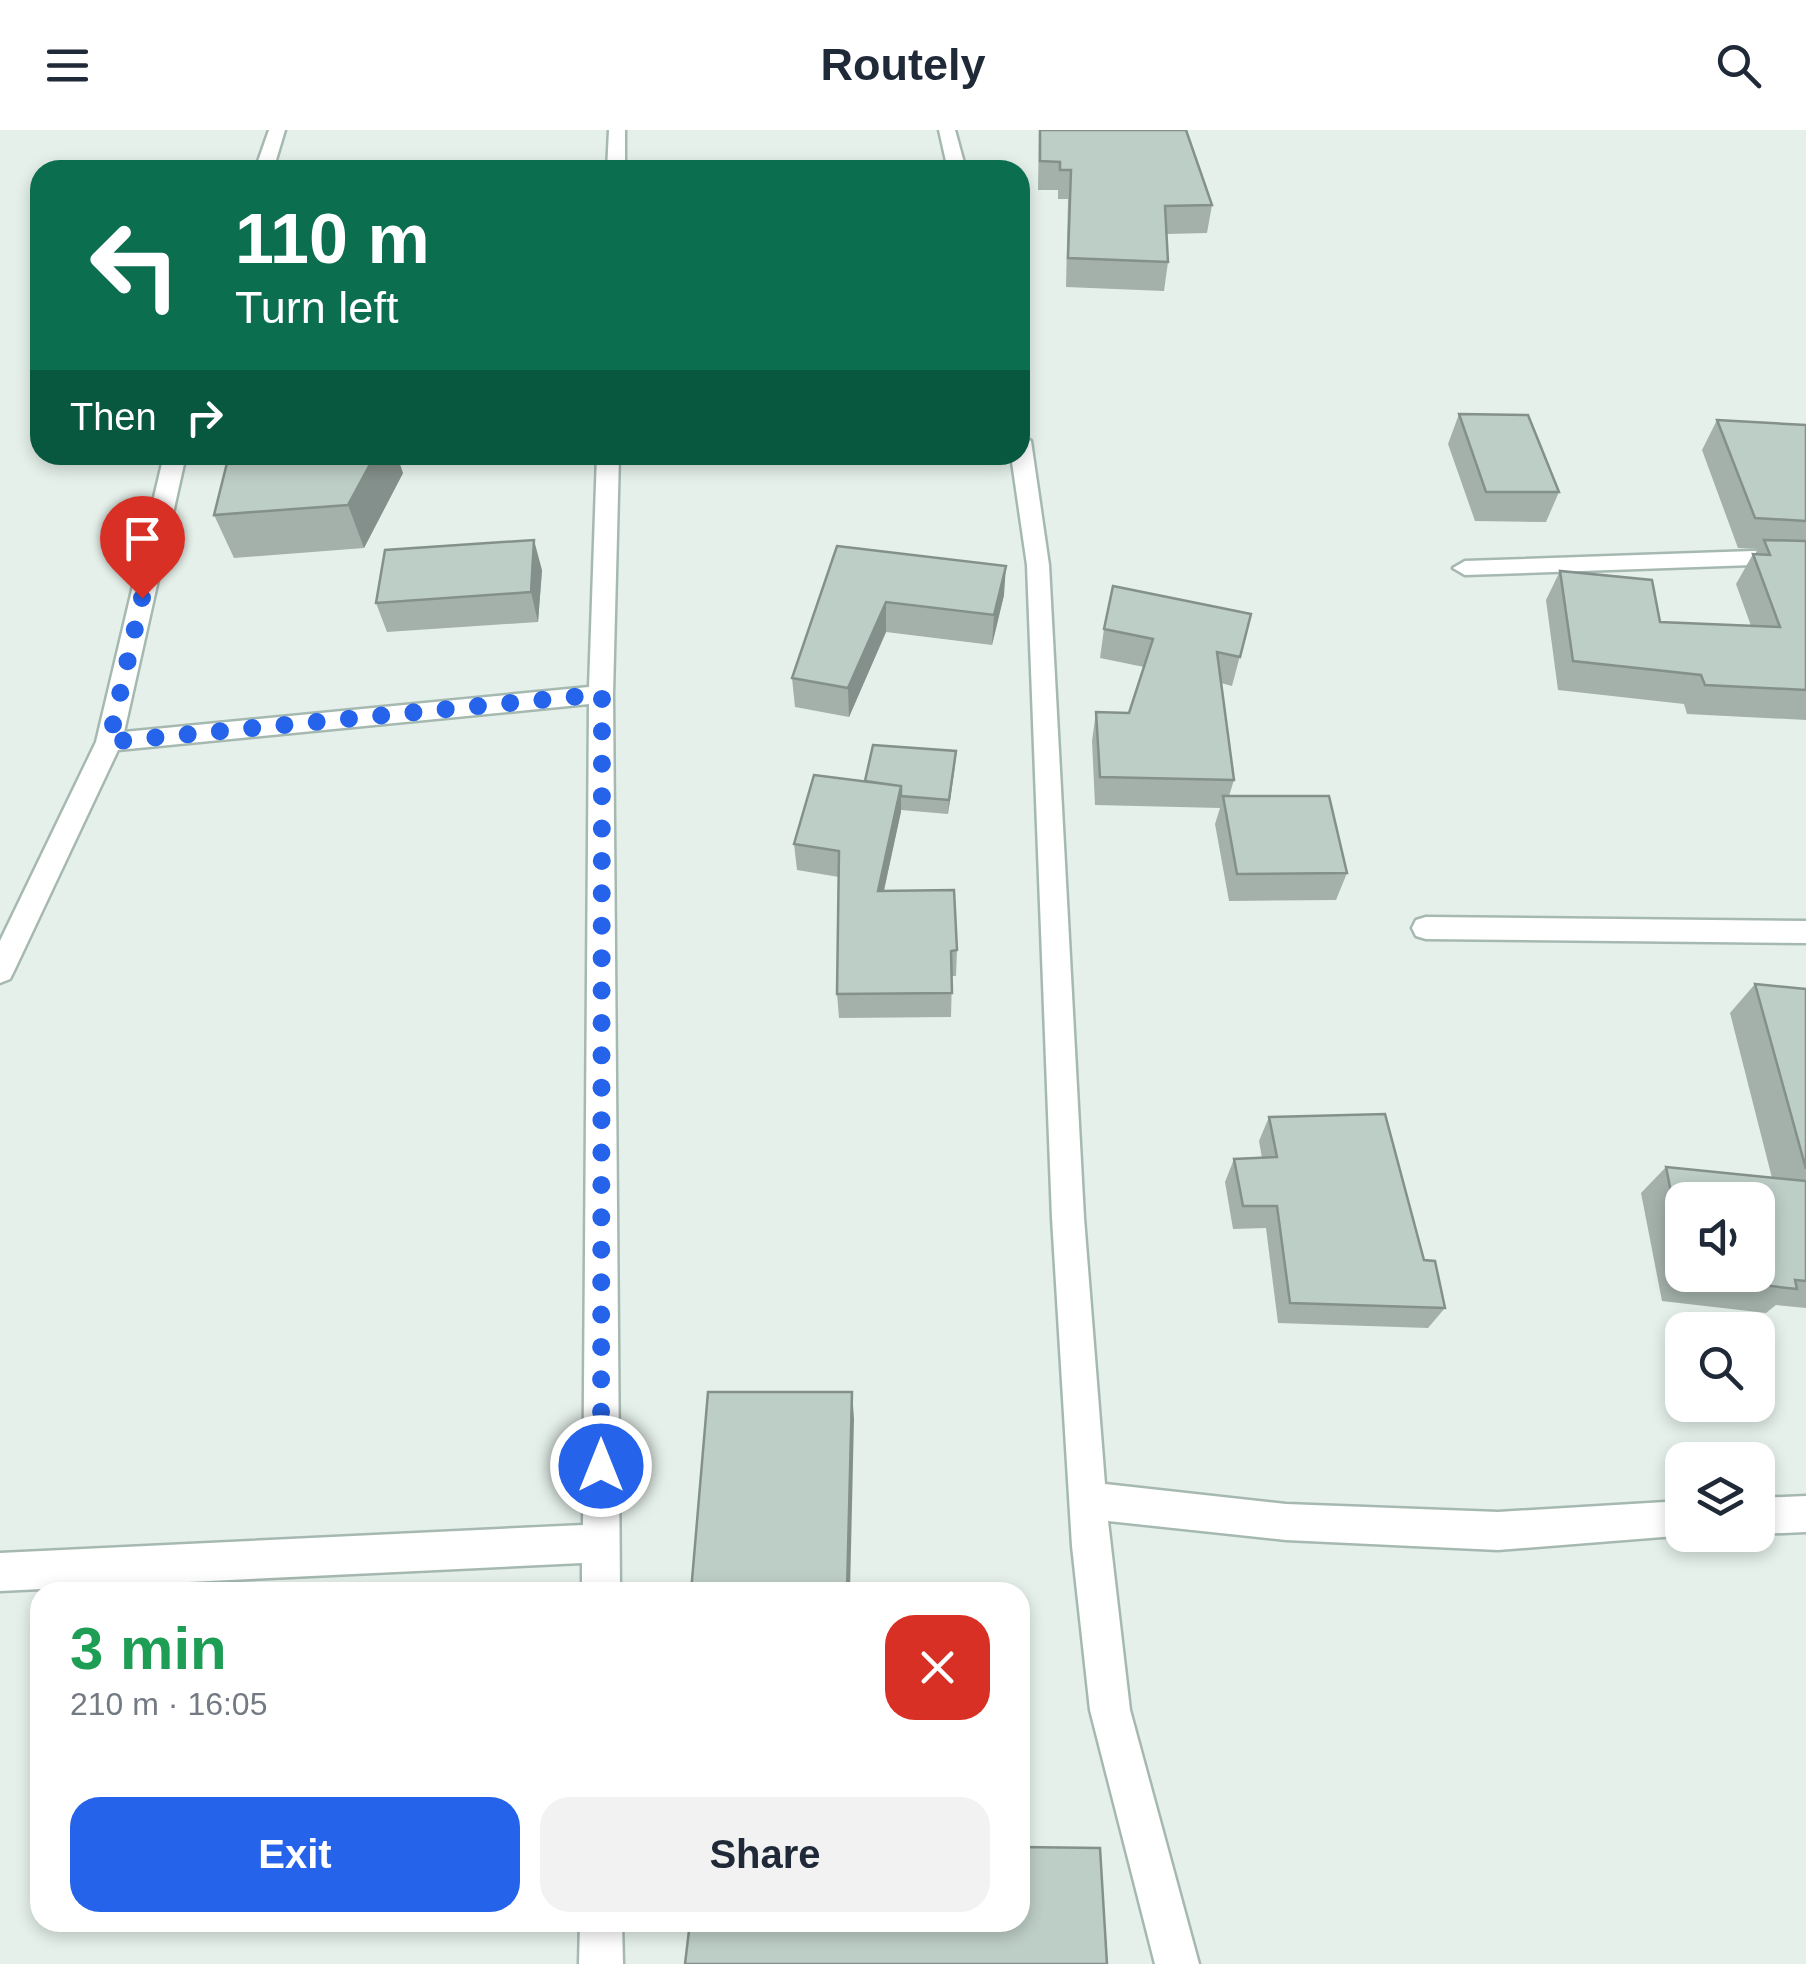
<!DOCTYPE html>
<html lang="en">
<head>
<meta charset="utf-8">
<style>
	:root { --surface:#fff; --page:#f2f2f3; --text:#1f2937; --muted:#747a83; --accent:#2563eb }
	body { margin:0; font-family:Arial,sans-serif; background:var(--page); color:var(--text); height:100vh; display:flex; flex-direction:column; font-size:38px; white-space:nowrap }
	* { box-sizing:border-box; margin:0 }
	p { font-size:32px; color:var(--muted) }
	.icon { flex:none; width:55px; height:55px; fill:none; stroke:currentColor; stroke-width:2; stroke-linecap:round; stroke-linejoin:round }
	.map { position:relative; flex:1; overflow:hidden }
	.details { position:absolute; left:30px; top:1452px; width:1000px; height:350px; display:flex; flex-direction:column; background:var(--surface); border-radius:30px; box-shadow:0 5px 15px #0003 }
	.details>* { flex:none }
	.banner { position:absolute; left:30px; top:30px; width:1000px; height:305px; border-radius:30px; box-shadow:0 5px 15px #0003; background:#0b6e4f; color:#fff; overflow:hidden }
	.tools { position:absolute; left:1665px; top:1052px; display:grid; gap:20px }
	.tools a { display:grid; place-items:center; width:110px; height:110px; border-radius:20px; background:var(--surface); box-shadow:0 5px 15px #0003; font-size:50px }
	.pin { position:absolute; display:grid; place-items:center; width:85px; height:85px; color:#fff; margin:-102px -42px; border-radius:50% 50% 50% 0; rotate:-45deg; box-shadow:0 0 10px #0007 }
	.pin .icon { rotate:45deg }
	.me { position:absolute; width:110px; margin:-55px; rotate:0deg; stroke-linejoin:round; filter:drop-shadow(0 0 8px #0008) }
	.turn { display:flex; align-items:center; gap:35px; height:210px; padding:0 40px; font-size:45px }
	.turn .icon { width:130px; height:130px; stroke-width:2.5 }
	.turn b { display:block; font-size:70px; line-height:85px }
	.then { display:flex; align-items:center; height:95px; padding:0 40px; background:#0003; gap:20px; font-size:38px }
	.round { display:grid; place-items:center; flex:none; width:105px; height:105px; border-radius:30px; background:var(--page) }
	.summary { display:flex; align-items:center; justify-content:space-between; height:170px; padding:0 40px }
	h1 { font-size:60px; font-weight:800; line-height:75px; color:#1e9e55 }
	.action { display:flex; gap:20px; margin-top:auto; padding:20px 40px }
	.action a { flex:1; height:115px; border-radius:30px; background:var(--accent); color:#fff; font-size:40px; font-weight:800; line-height:115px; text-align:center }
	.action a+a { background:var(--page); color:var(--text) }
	header { display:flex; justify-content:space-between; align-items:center; height:130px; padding:0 40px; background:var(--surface); font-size:45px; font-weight:800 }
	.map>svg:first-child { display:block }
</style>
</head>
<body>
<header><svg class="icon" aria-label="menu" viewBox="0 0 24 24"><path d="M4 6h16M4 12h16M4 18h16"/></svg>Routely<svg class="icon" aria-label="search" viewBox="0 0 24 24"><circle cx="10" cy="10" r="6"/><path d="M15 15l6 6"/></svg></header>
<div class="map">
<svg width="1806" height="1834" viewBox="0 0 1806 1834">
	<rect width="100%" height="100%" fill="#e5f0ea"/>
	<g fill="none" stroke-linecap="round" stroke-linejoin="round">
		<defs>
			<path id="lane" d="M1753,421L1806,425V439L1753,435L1465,445L1453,438L1465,431Z"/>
			<path id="street" d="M269,0H285L273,40H255Z
				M609,0H625V40H607Z
				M939,0H955L966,40H948Z
				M1020,305L1031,311L1049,435L1084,1088L1105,1354L1286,1374L1498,1382L1682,1371V1405H1688L1498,1420L1286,1410L1108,1391L1130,1580L1199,1834H1155L1090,1580L1072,1416L1052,1088L1027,435L1011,325H1020Z
				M164,325H186L124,602L589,557L597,325H619L613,564L620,1462H582V1433L0,1461V1423L583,1395L589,574L118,620L14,841L10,849L0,853V811L96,612Z
				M1426,787L1806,791V813L1426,809L1416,806L1412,798L1416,790Z
				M1806,1366V1402L1758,1404V1368Z
				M580,1792H622L623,1834H579Z"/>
		</defs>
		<use href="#lane" stroke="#a6b9b1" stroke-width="5"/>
		<use href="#street" stroke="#a6b9b1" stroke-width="5"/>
		<use href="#lane" fill="#fff" fill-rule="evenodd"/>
		<use href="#street" fill="#fff" fill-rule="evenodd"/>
	</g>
	<path fill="#a3b1aa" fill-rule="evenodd" d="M1039,0H1186L1212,75L1207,103L1167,104L1168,132L1164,161L1066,157L1068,69H1058V60H1038Z
		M1459,284L1559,362L1546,392L1475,391L1448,314Z
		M1717,290L1806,295V590L1687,584L1684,574L1558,560L1546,470L1560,441L1660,492L1751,496L1736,454L1753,424H1755L1758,419L1738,418L1702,320Z
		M403,343L364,418L234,428L214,385Z
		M837,416L1004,465L992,515L886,502L849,587L795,577L792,548Z
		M542,440L538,492L387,502L376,473Z
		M1251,484L1232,556L1221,553L1234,650L1229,666L1347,743L1336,770L1229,771L1215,694L1220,678L1095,675L1092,611L1096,582L1129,583L1144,537L1100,528L1104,499Z
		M956,621L948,684L901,680L884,761L957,820L956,846H952L951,887L839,888L837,864L839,747L797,740L794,714L865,651Z
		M1755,854L1806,859V1178L1776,1175L1766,1183L1662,1171L1641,1063L1666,1037L1772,1048L1730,883ZM1682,1070L1758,1145H1682Z
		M1269,987L1424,1130L1445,1178L1428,1198L1278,1193L1266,1098L1233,1099L1225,1052L1234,1029L1262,1028L1259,1011Z"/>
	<path fill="#84908b" d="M375,325H397L403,343L364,418L348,375Z
		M534,410L542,440L538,492L531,462Z
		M1006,436L1004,465L992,515L994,485Z
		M886,472V502L849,587L848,558Z
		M956,621L955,635L948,684L949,670Z
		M901,656V682L878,787V761Z
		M852,1262L854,1289L850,1462H847Z"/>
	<path fill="#bdcec6" stroke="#84908b" stroke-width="2.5" d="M1040,0H1186L1212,75L1165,76L1168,132L1068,128L1071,40H1060V32L1040,31Z
		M1459,284L1528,285L1559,362H1486Z
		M1717,290L1806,295V391L1755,388Z
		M229,325H375L348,375L214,385Z
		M534,410L531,462L376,473L385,420Z
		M1764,410L1806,411V560L1705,555L1701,545L1573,531L1560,441L1652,450L1660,492L1780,497L1753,424L1770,425Z
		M837,416L1006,436L994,485L886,472L848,558L792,548Z
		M1113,456L1251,484L1240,527L1217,522L1234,650L1100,647L1096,582L1129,583L1153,509L1104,499Z
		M873,615L956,621L949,670L901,666V656L865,651Z
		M814,645L901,656L878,761L954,760L957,820L951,821L952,863L837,864L839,721L794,714Z
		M1223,666H1329L1347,743L1237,744Z
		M1755,854L1806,859V1039Z
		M1385,984L1424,1130L1435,1131L1445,1178L1290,1173L1277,1076H1243L1234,1029L1277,1027L1269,987Z
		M1666,1037L1806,1051V1151L1795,1150L1797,1159L1689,1147L1688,1145H1758V1070H1682V1117Z
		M708,1262H852L847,1462H691Z
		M1020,1717L1100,1718L1107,1834H685L690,1792H1020Z"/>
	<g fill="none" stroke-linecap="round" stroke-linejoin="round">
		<path stroke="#2563eb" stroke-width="18" stroke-dasharray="0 32.4" d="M142,468L109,612L602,564L601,1336"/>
	</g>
</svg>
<div class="tools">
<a><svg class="icon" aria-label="sound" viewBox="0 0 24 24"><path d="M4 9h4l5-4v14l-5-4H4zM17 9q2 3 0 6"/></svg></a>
<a><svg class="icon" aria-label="search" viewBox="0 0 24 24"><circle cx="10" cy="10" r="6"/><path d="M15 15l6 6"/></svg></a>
<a><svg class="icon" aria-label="layers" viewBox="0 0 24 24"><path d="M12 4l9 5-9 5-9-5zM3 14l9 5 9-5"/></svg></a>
</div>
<div class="pin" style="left:142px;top:468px;background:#d93025"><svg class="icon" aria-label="arrive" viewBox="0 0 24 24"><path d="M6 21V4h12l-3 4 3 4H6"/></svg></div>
<svg class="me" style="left:601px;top:1336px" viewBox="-20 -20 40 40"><circle r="17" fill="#2563eb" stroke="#fff" stroke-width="3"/><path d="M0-11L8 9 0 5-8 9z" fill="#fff"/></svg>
<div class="banner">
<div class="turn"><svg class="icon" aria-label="left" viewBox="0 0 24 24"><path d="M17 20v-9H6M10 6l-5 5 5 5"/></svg><div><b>110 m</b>Turn left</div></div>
<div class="then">Then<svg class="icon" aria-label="right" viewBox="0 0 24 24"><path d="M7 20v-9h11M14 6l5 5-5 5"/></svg></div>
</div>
<section class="details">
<div class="summary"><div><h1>3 min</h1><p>210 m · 16:05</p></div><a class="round" style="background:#d93025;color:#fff"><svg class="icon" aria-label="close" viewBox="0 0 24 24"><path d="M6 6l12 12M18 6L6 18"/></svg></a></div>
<div class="action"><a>Exit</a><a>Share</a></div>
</section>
</div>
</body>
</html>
